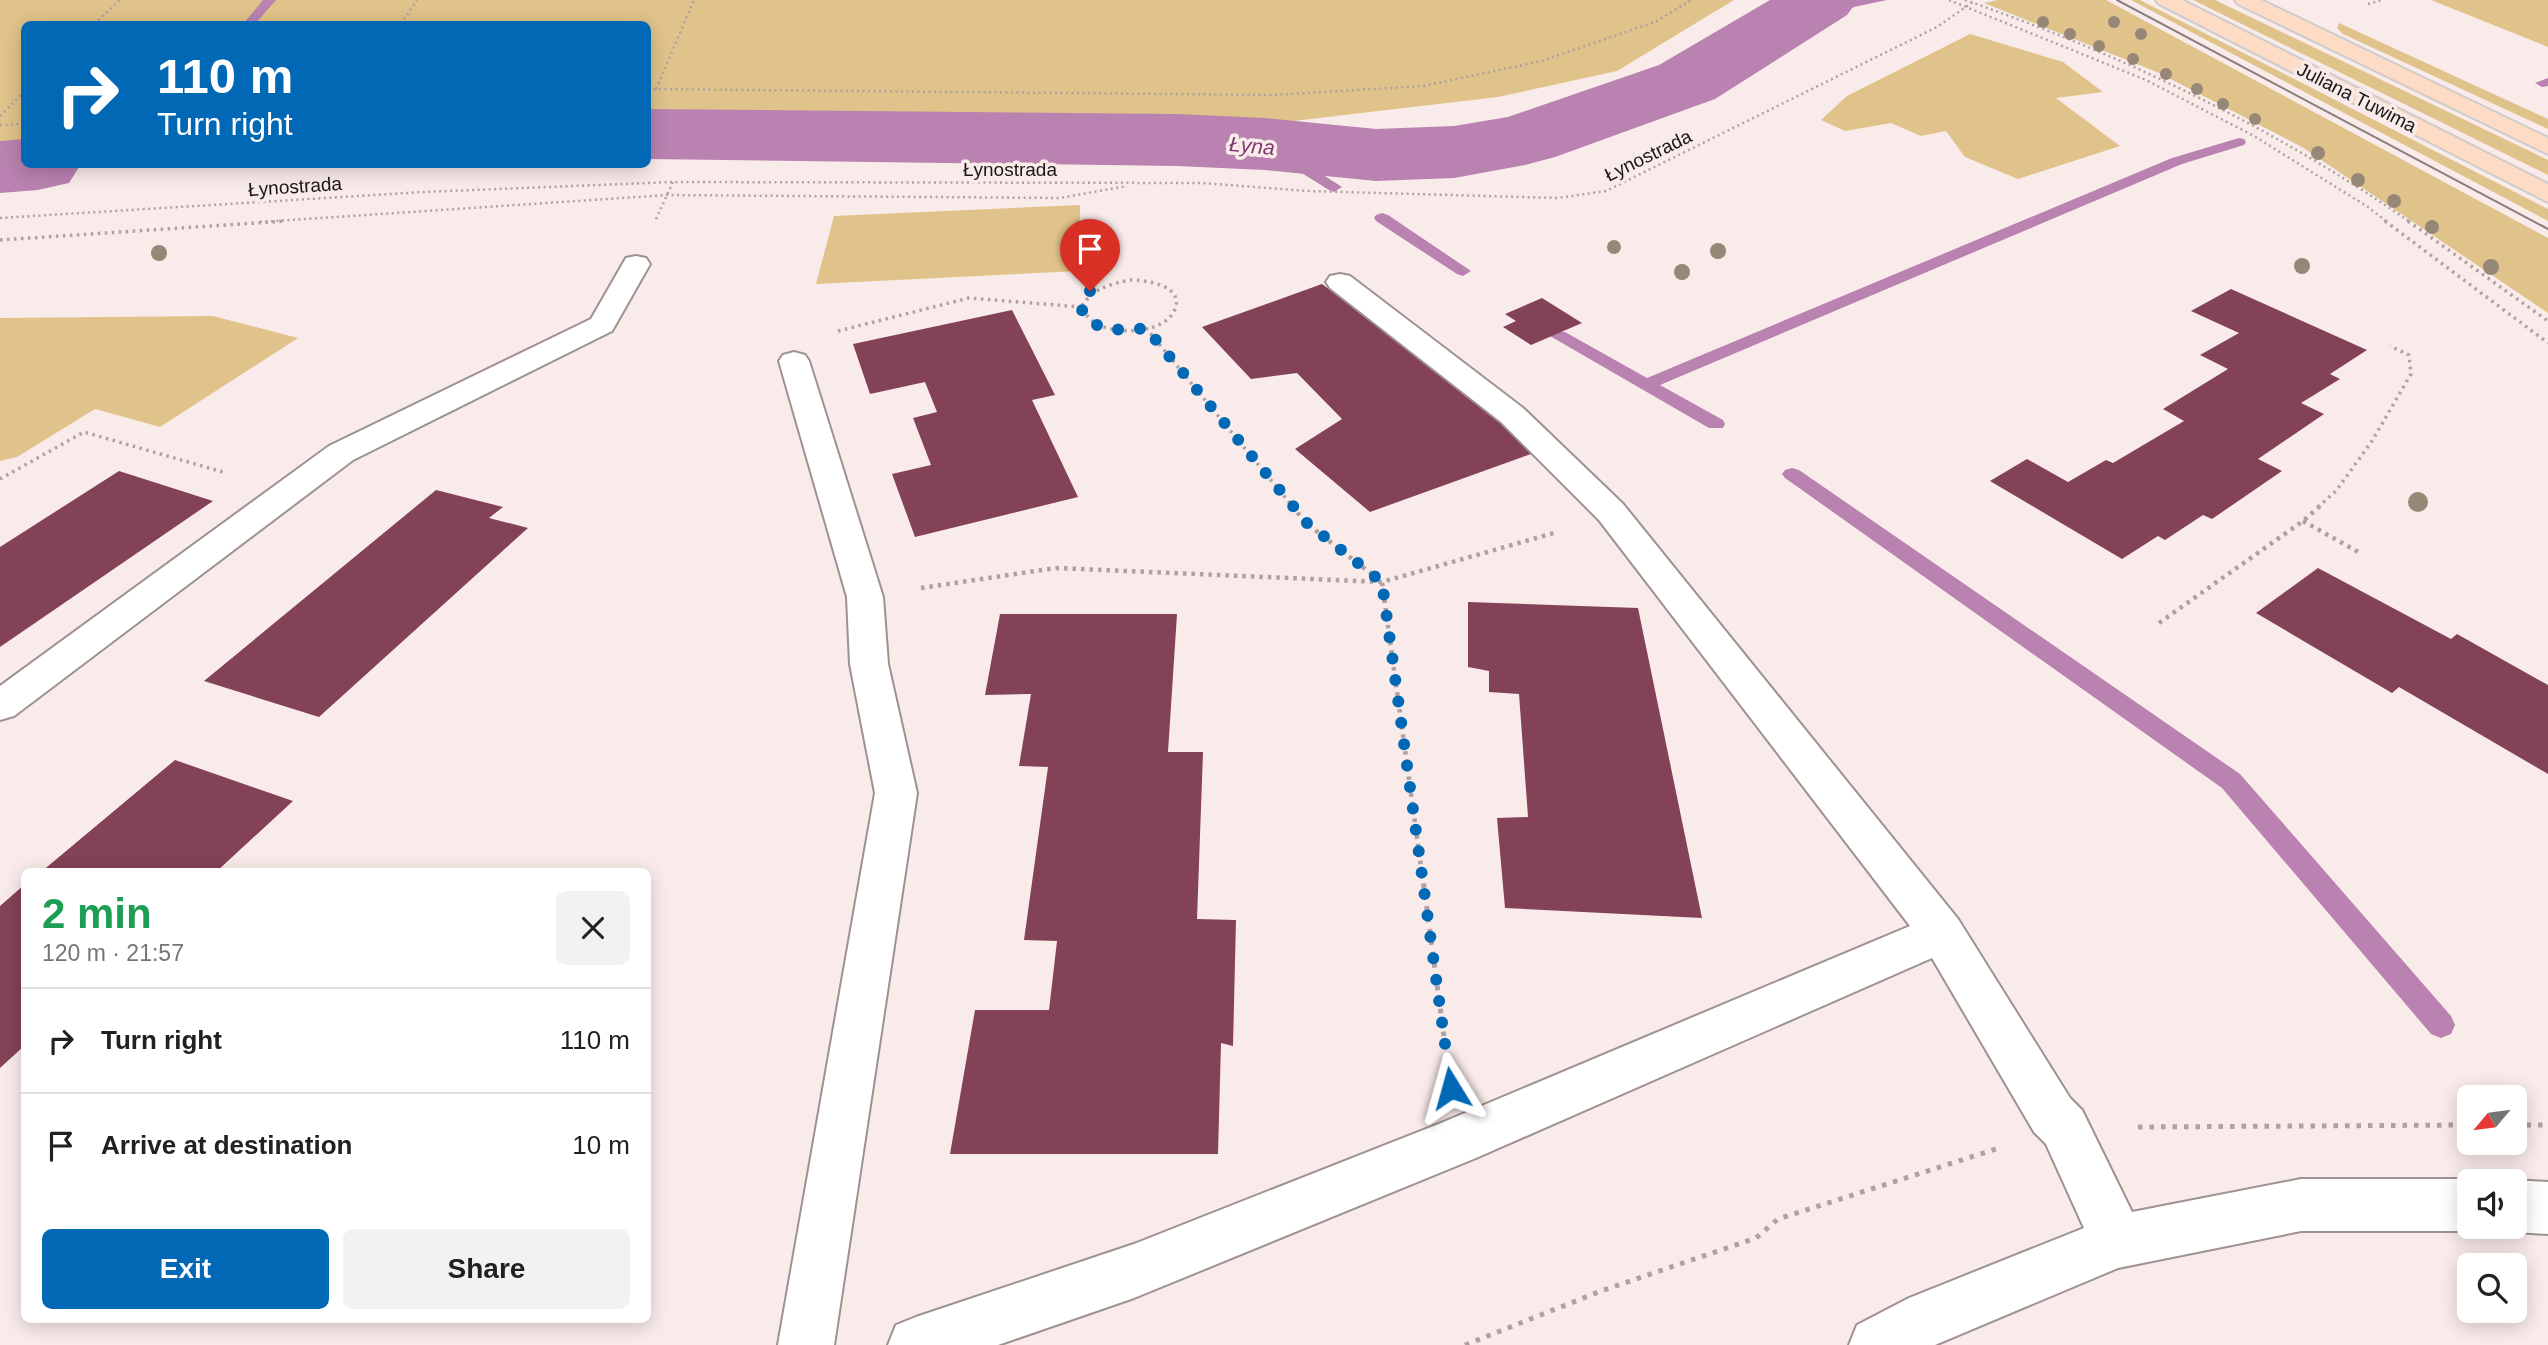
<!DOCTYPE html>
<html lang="en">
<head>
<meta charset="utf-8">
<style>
	:root { --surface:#fff; --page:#f2f2f2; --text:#202124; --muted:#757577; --line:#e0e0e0; --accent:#0068b4 }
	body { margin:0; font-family:Helvetica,sans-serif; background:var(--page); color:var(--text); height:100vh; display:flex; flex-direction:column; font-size:26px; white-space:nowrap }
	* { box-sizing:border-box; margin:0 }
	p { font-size:23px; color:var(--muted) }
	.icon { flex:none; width:38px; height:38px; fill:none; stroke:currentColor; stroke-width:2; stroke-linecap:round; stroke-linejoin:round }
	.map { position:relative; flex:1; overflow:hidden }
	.details { position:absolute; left:21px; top:868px; width:630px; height:455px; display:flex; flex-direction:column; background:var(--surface); border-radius:10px; box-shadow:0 4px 18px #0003 }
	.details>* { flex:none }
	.guide { position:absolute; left:21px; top:21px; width:630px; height:147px; border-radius:10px; box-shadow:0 4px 18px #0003; background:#0068b4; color:#fff; overflow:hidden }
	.needle { width:46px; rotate:241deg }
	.buttons { position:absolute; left:2457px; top:1085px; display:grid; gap:14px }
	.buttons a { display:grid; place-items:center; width:70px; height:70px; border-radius:10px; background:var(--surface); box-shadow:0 4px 18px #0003; font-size:35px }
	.pin { position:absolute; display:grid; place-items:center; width:60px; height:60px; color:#fff; margin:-72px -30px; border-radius:50% 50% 50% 0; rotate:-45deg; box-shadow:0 0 7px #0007 }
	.pin .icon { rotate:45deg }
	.me { position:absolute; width:77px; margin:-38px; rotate:352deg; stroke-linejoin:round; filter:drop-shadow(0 0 5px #0008) }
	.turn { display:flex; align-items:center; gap:24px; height:147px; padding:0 21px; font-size:32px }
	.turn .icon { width:91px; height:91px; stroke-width:2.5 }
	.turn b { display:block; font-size:49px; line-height:60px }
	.round { display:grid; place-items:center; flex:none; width:74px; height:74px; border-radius:10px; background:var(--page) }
	.overview { display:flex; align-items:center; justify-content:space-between; height:119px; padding:0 21px }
	h1 { font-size:42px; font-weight:600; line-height:52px; color:#1e9e55 }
	.action { display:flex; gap:14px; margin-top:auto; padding:14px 21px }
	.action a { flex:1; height:80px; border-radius:10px; background:var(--accent); color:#fff; font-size:28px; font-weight:600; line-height:80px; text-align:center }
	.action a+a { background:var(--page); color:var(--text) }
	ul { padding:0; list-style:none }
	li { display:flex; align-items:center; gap:21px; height:105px; padding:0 21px; border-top:2px solid var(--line) }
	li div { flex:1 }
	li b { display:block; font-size:26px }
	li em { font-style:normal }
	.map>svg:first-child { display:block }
</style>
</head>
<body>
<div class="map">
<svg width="2548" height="1345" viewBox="0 0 2548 1345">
	<rect width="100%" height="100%" fill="#f9ebe9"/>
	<path fill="#e0c38a" d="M0,0H1734L1617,71L1498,97L1268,124L648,120V24H24V140L0,141Z
		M1998,0H2106L2548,238V313L2302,147L2157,72L1984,3Z
		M2131,0H2140L2548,209V221Z
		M2193,0H2215L2548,160V175Z
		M2431,0H2548V47Z
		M2339,23L2548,119V129L2343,34L2337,28Z
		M1970,34L2063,62L2103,92L2056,98L2120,146L2018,179L1965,157L1946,131L1921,136L1891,123L1845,131L1821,120L1847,96Z
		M1080,205L1079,271L816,284L834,216Z
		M213,316L298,338L160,427L95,409L17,457L0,461V318Z"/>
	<path fill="#b982b0" d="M1777,0H1887L1854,7L1816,24L1743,73L1692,51Z"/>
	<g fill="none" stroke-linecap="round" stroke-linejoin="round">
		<path fill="#b982b0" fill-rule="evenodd" d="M263,0H276L255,24H243Z
			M2548,78V86L2542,87L2535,83Z
			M2239,138L2244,139L2246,142L2244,145L2182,164L1660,385L1723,420L1725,424L1723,428H1709L1550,336L1553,332H1565L1647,378L2172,158Z
			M1265,140L1270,141L1342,187L1334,192L1329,190L1260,147L1258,144L1260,141Z
			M1382,213L1388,215L1471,271L1463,276L1457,274L1376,221L1374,218L1376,215Z
			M1792,468L1799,470L2240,774L2451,1016L2455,1025L2451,1034L2441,1038L2431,1034L2222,788L1785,478L1782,474L1785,470Z"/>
		<path fill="#b982b0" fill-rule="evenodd" d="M1770,0H1858L1847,15L1715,99L1555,157L1525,165L1454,178L1376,181L1265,170L1177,166L648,159V109L1177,114L1265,118L1376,129L1454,126L1508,117L1659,65Z
			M24,139V164H81L69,183L38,190L0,193V141Z"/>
	</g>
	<path fill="#834257" d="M1322,284L1542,450L1370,512L1295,449L1342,419L1297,373L1251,379L1202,327Z
		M2231,289L2367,350L2330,374L2340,379L2301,403L2324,414L2258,459L2282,471L2212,519L2203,515L2165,540L2158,536L2122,559L1990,481L2027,459L2068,482L2106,460L2113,463L2184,421L2163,409L2228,369L2200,355L2239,333L2191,311Z
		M1542,298L1582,323L1531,345L1503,327L1516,321L1505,314Z
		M1012,310L1055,395L1032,400L1078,497L915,537L892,474L931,465L913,418L937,412L925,382L870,394L853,344Z
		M119,471L213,501L0,647V547Z
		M436,490L503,507L489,518L528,528L319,717L204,681Z
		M2318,568L2451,639L2457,634L2548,685V774L2399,687L2392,693L2256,613Z
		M1468,602L1638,608L1702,918L1505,908L1497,818L1528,817L1519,694L1489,692V671L1468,667Z
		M1000,614H1177L1168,752H1203L1197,919L1236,920L1233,1046L1221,1043L1218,1154H950L975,1010H1049L1057,941L1024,940L1048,767L1019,766L1031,694L985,695Z
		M175,760L293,801L216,872H41Z
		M24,885V1046L0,1068V906Z"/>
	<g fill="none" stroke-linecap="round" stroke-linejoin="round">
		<defs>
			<path id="minor" d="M636,256L646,258L650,264L612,331L353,460L14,716L0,720V686L329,446L591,319L626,258Z
				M1340,274L1350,276L1523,408L1623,504L1958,919L2070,1098L2082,1110L2132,1212L2301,1179H2469L2474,1181H2469V1227H2479L2469,1231H2301L2118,1268L1935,1345H1849L1857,1325L1909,1298L2084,1228L2046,1144L2034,1132L1932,958L1476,1158L1134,1298L998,1345H888L896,1325L916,1317L1134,1244L1441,1123L1910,926L1599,520L1501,422L1330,288L1326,282L1330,276Z
				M794,352L805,355L809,361L883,597L888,664L917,793L834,1345H778L875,793L850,664L847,597L779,361L783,355Z
				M2515,1180L2548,1182V1234L2515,1232L2502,1227H2515V1181H2512Z"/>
			<path id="major" d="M2156,0H2182L2548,184V202L2159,4Z
				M2235,0H2261L2548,138V154L2238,4Z"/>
		</defs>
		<use href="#minor" stroke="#9e9290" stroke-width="4"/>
		<use href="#major" stroke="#cdcccc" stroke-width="4"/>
		<path stroke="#ada2a1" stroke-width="2.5" stroke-dasharray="2 3.5" stroke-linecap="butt" d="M1949,0L2146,80L2254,136L2368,207L2387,222
			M1965,0C2123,55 2273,127 2410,222
			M2368,4L2382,0
			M94,24L120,0
			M401,24L417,0
			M648,89L1273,95L1423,86L1542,61L1657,21L1691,0
			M656,89L694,0
			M0,116L24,92
			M0,125L24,124
			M0,218L423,192L673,182L1202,183L1308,191L1558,198L1606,191L1937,27L1973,2
			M656,219L673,182
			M260,222L667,195L1060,198L1127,186"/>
		<path stroke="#ada2a1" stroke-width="3.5" stroke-dasharray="2.5 4.5" stroke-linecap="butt" d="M2385,221L2548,343
			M2408,221L2548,321
			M0,240L286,221
			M1130,280C1146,280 1189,286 1173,313C1161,333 1120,334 1101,326C1091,322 1086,315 1081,307C1093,289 1109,284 1130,280Z
			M1146,328L1293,507
			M838,331L969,298L1081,307
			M0,479L84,432L223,472
			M2318,507L2336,491L2372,441L2411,374L2409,355L2390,346"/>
		<path stroke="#ada2a1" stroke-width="4.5" stroke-dasharray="3.5 5" stroke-linecap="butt" d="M1292,506L1306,523L1382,582L1422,874
			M2303,521L2360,553
			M921,588L1056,568L1382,582L1554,533
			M2159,623L2303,521L2320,506"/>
		<path stroke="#ada2a1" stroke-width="5" stroke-dasharray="4.5 7" stroke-linecap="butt" d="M1422,872L1449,1074
			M2515,1125H2548
			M2138,1127L2469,1125
			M1465,1345L1601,1291L1756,1238L1778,1219L1996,1149"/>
		<use href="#minor" fill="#fff" fill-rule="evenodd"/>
		<use href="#major" fill="#fedbc4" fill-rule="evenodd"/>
		<path stroke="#897f7e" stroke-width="2" d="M2117,0L2548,229"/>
	</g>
	<g fill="#968777">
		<circle cx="2043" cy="22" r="6"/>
		<circle cx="2114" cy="22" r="6"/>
		<circle cx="2070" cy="34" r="6"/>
		<circle cx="2141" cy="34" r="6"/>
		<circle cx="2099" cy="46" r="6"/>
		<circle cx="2133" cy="59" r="6"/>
		<circle cx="2166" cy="74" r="6"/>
		<circle cx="2197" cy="89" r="6"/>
		<circle cx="2223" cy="104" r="6"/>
		<circle cx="2255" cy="119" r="6"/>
		<circle cx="2318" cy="153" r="7"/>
		<circle cx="2358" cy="180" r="7"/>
		<circle cx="2394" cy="201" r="7"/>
		<circle cx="2432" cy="227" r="7"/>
		<circle cx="1614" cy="247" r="7"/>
		<circle cx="1718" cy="251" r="8"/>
		<circle cx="159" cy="253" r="8"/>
		<circle cx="2302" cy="266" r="8"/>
		<circle cx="2491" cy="267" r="8"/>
		<circle cx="1682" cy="272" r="8"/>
		<circle cx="2418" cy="502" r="10"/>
	</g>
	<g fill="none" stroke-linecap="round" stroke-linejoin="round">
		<path stroke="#0068b4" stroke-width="12" stroke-dasharray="0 21.6" d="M1090,291L1081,307C1089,333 1123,331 1146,328L1307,523L1382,582L1451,1088"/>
	</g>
	<g text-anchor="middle" stroke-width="7" stroke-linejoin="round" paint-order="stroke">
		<g font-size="19" fill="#1c1717" stroke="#f9ebe9">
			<text transform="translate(2357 97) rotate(27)" y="7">Juliana Tuwima</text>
			<text transform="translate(1648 155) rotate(-26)" y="7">Łynostrada</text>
			<text x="1010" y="176">Łynostrada</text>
			<text transform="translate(295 186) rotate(-4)" y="7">Łynostrada</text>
		</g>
		<g font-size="21" font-style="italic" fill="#7e3974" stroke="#f9ebe9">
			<text transform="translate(1252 146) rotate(5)" y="7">Łyna</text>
		</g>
	</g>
</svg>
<div class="buttons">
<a><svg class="needle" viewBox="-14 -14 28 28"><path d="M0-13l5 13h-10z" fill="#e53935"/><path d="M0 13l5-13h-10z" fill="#757577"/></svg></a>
<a><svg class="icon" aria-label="sound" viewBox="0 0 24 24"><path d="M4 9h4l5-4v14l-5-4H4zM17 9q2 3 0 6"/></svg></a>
<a><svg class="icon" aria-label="search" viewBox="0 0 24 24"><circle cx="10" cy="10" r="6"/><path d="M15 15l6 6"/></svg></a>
</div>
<div class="pin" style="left:1090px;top:291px;background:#d93025"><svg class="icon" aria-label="arrive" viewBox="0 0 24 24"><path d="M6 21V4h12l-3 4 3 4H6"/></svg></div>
<svg class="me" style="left:1451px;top:1088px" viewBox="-20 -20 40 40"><path d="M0-17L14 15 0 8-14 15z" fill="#0068b4" stroke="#fff" stroke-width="4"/></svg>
<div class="guide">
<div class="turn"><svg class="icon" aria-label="right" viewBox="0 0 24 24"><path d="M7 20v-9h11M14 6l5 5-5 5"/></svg><div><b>110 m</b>Turn right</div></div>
</div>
<section class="details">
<div class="overview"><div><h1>2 min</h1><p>120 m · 21:57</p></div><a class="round"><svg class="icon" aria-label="close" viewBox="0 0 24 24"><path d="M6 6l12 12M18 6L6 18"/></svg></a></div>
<ul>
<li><svg class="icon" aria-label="right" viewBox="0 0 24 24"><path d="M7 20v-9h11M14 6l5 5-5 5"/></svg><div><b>Turn right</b></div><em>110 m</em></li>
<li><svg class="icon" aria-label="arrive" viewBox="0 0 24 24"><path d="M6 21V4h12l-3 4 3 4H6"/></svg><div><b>Arrive at destination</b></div><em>10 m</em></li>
</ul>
<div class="action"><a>Exit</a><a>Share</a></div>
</section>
</div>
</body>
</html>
